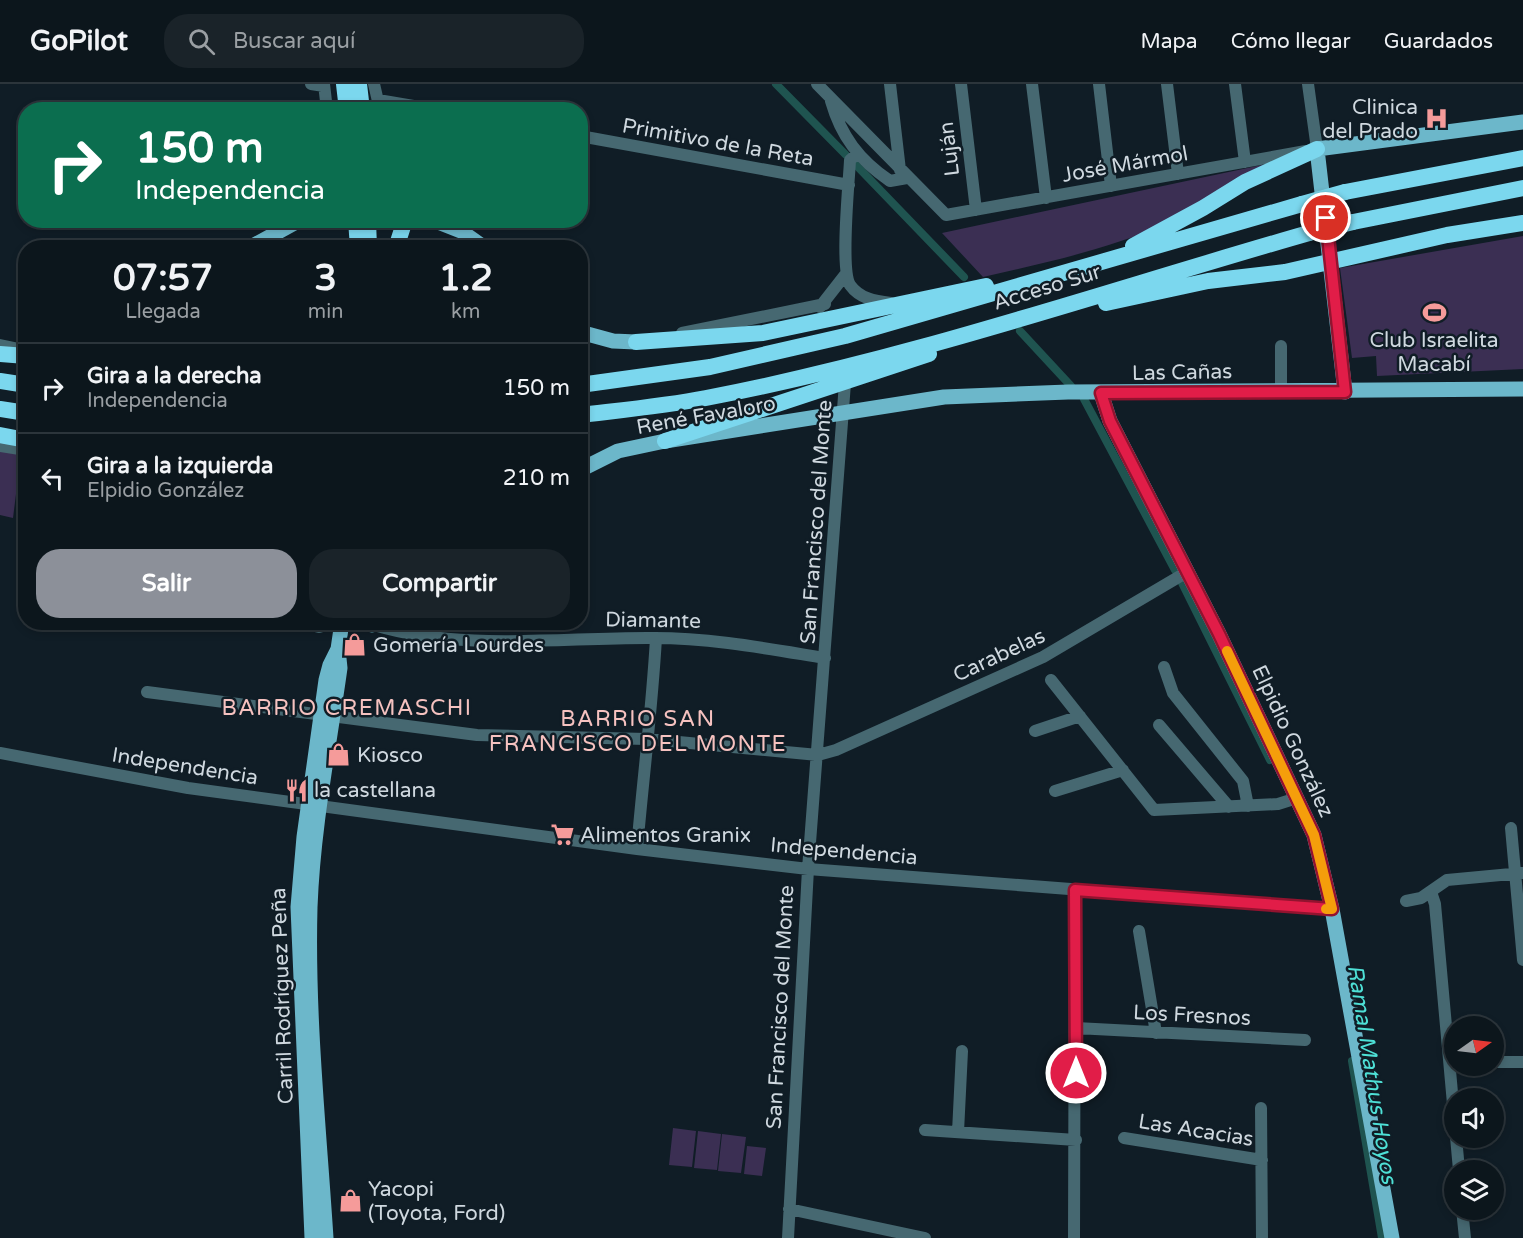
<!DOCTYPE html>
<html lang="es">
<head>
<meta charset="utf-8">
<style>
	:root { --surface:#0c161c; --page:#1a2329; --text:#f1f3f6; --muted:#9a9fa3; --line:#2c353b; --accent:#8c9099 }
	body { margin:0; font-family:"Varela Round",sans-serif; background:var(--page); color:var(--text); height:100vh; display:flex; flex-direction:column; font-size:22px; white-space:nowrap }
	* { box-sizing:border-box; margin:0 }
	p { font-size:20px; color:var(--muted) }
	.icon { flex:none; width:33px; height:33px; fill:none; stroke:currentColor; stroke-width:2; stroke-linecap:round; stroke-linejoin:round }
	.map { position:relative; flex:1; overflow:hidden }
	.details { position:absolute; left:18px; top:156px; width:570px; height:390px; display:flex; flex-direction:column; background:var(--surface); border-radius:24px; box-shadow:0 3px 9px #0003,0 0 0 2px var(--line) }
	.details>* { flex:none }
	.guide { position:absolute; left:18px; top:18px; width:570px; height:126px; border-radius:24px; box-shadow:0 3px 9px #0003,0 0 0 2px var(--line); background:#0b6e4f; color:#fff; overflow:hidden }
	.needle { width:39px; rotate:76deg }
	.tools { position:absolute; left:1444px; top:932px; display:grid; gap:12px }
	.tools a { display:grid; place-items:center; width:60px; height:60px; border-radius:50%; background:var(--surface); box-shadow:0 3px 9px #0003,0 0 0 2px var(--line); font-size:30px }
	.pin { position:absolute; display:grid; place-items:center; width:51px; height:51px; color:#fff; margin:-26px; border:3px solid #fff; border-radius:50%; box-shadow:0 2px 6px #0007 }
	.me { position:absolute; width:66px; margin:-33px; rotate:0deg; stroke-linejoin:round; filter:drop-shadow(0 0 4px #0008) }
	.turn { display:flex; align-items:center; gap:21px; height:126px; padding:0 18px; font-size:27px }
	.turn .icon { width:78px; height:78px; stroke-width:2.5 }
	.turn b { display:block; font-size:42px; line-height:51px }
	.eta { display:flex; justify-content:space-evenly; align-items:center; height:102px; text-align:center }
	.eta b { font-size:36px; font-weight:700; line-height:42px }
	.cta { display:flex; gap:12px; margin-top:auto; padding:12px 18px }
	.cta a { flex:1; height:69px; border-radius:24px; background:var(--accent); color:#fff; font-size:24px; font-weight:700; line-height:69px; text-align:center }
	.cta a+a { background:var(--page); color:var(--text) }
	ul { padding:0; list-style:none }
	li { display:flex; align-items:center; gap:18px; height:90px; padding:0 18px; border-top:2px solid var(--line) }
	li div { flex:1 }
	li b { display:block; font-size:22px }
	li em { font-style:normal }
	header { display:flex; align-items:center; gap:36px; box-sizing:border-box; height:84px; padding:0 30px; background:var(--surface); border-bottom:2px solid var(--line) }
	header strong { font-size:28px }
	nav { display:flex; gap:33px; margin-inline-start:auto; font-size:21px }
	.search { width:420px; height:54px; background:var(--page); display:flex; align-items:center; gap:15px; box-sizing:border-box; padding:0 21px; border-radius:24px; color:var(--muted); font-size:22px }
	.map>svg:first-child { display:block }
</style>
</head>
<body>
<header>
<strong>GoPilot</strong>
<div class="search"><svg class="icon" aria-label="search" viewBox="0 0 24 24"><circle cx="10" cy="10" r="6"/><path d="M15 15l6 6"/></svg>Buscar aquí</div>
<nav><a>Mapa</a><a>Cómo llegar</a><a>Guardados</a></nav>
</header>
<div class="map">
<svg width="1523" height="1154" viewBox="0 0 1523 1154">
	<rect width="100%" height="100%" fill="#101d26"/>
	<path fill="#3b2f53" d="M1271,79C1237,99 1203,123 1168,139C1109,165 1045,179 983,193L942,149Z
		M1523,152V285L1377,292L1376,272L1352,274L1340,184Z
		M0,367L21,370L13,434L0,431Z
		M673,1044L696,1047L692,1083L669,1081Z
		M698,1047L721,1050L717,1086L694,1084Z
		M722,1050L746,1053L741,1089L718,1087Z
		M747,1062L766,1064L762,1092L744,1090Z"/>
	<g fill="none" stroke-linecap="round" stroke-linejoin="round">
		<path stroke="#1f5450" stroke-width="8" d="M776,0L846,71
			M856,81L964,193
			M1020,247L1071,302
			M1084,315L1175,486
			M1182,499L1270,676
			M1352,977L1382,1154"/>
		<path stroke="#466871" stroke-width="12" d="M311,0L324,2
			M324,0L327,26
			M374,0L380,26
			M817,0L946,131L1317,65L1308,0
			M890,0L900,86
			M961,0L976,126
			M1032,0L1046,114
			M1099,0L1111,102
			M1167,0L1178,90
			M1235,0L1245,78
			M378,16L437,26
			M831,17C841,52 859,76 890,97L907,94
			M580,52L849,101
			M857,70L850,76C849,99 840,185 850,201C860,215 875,217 891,219
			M820,223L845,191
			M682,249L825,220
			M0,261L24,266
			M1281,262V308
			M0,362L26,366
			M301,538L319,543L335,538
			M374,541C464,568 562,553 654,554C712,554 769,565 825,574
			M1164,583L1173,609L1243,697L1248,722
			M1051,596L1154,726L1278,720L1297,714
			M147,608L477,651L647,655L818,671L836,666L1043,573L1187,488
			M1159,641L1229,723
			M1035,647L1080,632
			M0,669L188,704L637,765L808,785L1332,825
			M1055,707L1123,686
			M1511,744L1523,876
			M637,765C643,694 652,625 656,554
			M1431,808L1435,820L1455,1042
			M1406,817L1421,814L1447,796L1522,789
			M1139,847L1156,949
			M1076,944L1305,956
			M1494,978H1523
			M1261,1024L1262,1154
			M925,1046L1076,1056
			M958,1048L962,967
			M1456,1053L1459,1086
			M1124,1054L1262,1076
			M789,1125L925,1154
			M1462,1125L1465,1154
			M788,1154L808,785L845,299
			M1074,1154L1075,806"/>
		<path stroke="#6cb7ca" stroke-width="15" d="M433,136L461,147L485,164
			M249,164L300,136
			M580,248L613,257L636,258
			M1345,308L1317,65L1523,38
			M1101,309L1110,337L1219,550L1314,751L1332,825L1392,1154
			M580,386L618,367L665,357L944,313L1068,308L1523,305
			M357,538L372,541L388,538
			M312,1154L298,823L304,753L326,596L330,581L338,565
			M326,1154C319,1044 307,933 310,823C313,743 329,663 340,584L338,565L342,538"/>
		<path stroke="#7bd7ee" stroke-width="16" d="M344,0L347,26
			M359,0L362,26
			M1345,108L1523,74
			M356,136L358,164
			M368,136L369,164
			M1353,138L1523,104
			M1133,162L1203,124L1245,98L1317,65
			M396,164L405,136
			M1106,219L1208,197L1285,188L1447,151L1523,139
			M636,258L763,249L986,202
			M0,270L26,272
			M0,297L26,301
			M580,301L710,283L845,252L1302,120
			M0,325L26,329
			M580,331C622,326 665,322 706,314C911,275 1109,206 1309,149
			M0,351L26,356
			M665,357L929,270"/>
		<path stroke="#7bd7ee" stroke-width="16" d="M1302,120L1345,108
			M1309,149L1353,138"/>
	</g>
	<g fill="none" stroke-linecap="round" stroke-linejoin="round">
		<defs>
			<path id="route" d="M1076,989L1075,806L1332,825L1314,751L1219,550L1110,337L1101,309L1345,308L1326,134"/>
		</defs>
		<use href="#route" stroke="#92132f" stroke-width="15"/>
		<use href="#route" stroke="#e11d48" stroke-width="10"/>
		<path stroke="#f59e0b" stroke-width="10" d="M1227,567L1314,751L1332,825H1326"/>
	</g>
	<defs>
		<symbol id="hospital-bare" viewBox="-9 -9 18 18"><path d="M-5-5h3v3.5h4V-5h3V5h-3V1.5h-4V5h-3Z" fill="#f59b9a" stroke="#101d26" stroke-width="2.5" paint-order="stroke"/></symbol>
		<symbol id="stadium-bare" viewBox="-9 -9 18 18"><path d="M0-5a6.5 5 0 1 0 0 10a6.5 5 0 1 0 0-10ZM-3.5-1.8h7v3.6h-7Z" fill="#f59b9a" stroke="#101d26" stroke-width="2.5" paint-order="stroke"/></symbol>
		<symbol id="shop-bare" viewBox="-9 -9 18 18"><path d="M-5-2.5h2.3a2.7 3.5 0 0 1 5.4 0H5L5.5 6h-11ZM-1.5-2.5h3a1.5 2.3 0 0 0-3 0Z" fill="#f59b9a" stroke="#101d26" stroke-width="2.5" paint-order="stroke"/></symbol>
		<symbol id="restaurant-bare" viewBox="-9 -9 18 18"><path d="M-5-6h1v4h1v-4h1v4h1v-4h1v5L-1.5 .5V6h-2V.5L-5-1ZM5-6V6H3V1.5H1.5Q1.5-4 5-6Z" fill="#f59b9a" stroke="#101d26" stroke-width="2.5" paint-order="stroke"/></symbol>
		<symbol id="supermarket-bare" viewBox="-9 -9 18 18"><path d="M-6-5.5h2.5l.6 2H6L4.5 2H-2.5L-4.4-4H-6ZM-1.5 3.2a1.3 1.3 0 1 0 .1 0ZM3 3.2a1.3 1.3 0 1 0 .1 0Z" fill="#f59b9a" stroke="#101d26" stroke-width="2.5" paint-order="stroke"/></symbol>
	</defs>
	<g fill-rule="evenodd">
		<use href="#hospital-bare" x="1420" y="18" width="33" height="33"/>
		<use href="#stadium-bare" x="1418" y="212" width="33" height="33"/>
		<use href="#shop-bare" x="338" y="544" width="33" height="33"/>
		<use href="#shop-bare" x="322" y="654" width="33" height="33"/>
		<use href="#restaurant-bare" x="280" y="690" width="33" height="33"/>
		<use href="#supermarket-bare" x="546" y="734" width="33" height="33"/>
		<use href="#shop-bare" x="334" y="1100" width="33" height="33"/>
	</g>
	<g text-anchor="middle" stroke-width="5" stroke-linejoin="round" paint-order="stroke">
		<g font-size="21" fill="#cfd8df" stroke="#101d26" text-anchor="start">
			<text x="1418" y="30" text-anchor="end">Clinica<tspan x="1418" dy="24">del Prado</tspan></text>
			<text x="1434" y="263" text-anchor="middle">Club Israelita<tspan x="1434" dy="24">Macabí</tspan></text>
			<text x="373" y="568">Gomería Lourdes</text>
			<text x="357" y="678">Kiosco</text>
			<text x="314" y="713">la castellana</text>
			<text x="580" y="758">Alimentos Granix</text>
			<text x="368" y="1112">Yacopi<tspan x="368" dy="24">(Toyota, Ford)</tspan></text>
		</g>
		<g font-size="21" fill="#cfd8df" stroke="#101d26">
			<text transform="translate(718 58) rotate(10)" y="7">Primitivo de la Reta</text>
			<text transform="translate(949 65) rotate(-97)" y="7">Luján</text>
			<text transform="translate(1125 80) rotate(-10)" y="7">José Mármol</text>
			<text transform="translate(1047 203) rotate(-17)" y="7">Acceso Sur</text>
			<text transform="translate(1182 288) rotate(-1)" y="7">Las Cañas</text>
			<text transform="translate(706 331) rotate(-10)" y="7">René Favaloro</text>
			<text transform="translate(816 438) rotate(-86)" y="7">San Francisco del Monte</text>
			<text transform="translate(653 536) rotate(1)" y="7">Diamante</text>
			<text transform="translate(999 571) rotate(-25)" y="7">Carabelas</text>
			<text transform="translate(1293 657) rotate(65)" y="7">Elpidio González</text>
			<text transform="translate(185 682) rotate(9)" y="7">Independencia</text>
			<text transform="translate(844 767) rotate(5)" y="7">Independencia</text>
			<text transform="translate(282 912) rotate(-92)" y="7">Carril Rodríguez Peña</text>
			<text transform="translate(780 923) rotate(-87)" y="7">San Francisco del Monte</text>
			<text transform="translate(1192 931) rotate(3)" y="7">Los Fresnos</text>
			<text transform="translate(1196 1046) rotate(9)" y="7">Las Acacias</text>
		</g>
		<g font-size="22" letter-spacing="1.5" fill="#f6c2c0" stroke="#101d26">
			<text x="347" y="631">BARRIO CREMASCHI</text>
			<text x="638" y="642">BARRIO SAN<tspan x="638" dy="25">FRANCISCO DEL MONTE</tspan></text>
		</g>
		<g font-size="22" font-style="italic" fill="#4ee0d6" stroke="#101d26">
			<text transform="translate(1373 990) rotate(81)" y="8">Ramal Mathus Hoyos</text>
		</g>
	</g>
</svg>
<div class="tools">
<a><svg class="needle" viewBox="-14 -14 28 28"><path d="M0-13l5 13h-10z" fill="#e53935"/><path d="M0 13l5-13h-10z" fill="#9a9fa3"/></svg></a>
<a><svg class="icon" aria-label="sound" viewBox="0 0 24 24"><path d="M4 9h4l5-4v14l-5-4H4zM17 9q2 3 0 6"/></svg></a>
<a><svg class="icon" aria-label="layers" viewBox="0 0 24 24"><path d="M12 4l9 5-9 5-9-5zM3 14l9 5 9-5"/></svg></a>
</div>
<div class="pin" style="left:1326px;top:134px;background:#d93025"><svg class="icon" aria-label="arrive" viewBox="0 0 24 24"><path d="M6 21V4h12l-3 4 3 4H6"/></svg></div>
<svg class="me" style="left:1076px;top:989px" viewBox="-20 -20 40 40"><circle r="17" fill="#e11d48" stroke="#fff" stroke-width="3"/><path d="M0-11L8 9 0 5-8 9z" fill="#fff"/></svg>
<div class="guide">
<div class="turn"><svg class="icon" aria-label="right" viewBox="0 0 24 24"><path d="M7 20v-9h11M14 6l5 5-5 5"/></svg><div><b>150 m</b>Independencia</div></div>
</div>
<section class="details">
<div class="eta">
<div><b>07:57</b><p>Llegada</p></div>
<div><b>3</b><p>min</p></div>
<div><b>1.2</b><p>km</p></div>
</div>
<ul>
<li><svg class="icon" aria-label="right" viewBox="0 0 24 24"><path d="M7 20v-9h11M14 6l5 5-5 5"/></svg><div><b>Gira a la derecha</b><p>Independencia</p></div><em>150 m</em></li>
<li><svg class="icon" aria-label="left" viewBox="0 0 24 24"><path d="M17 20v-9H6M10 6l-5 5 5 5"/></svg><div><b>Gira a la izquierda</b><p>Elpidio González</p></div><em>210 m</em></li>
</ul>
<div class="cta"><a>Salir</a><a>Compartir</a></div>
</section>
</div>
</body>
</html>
